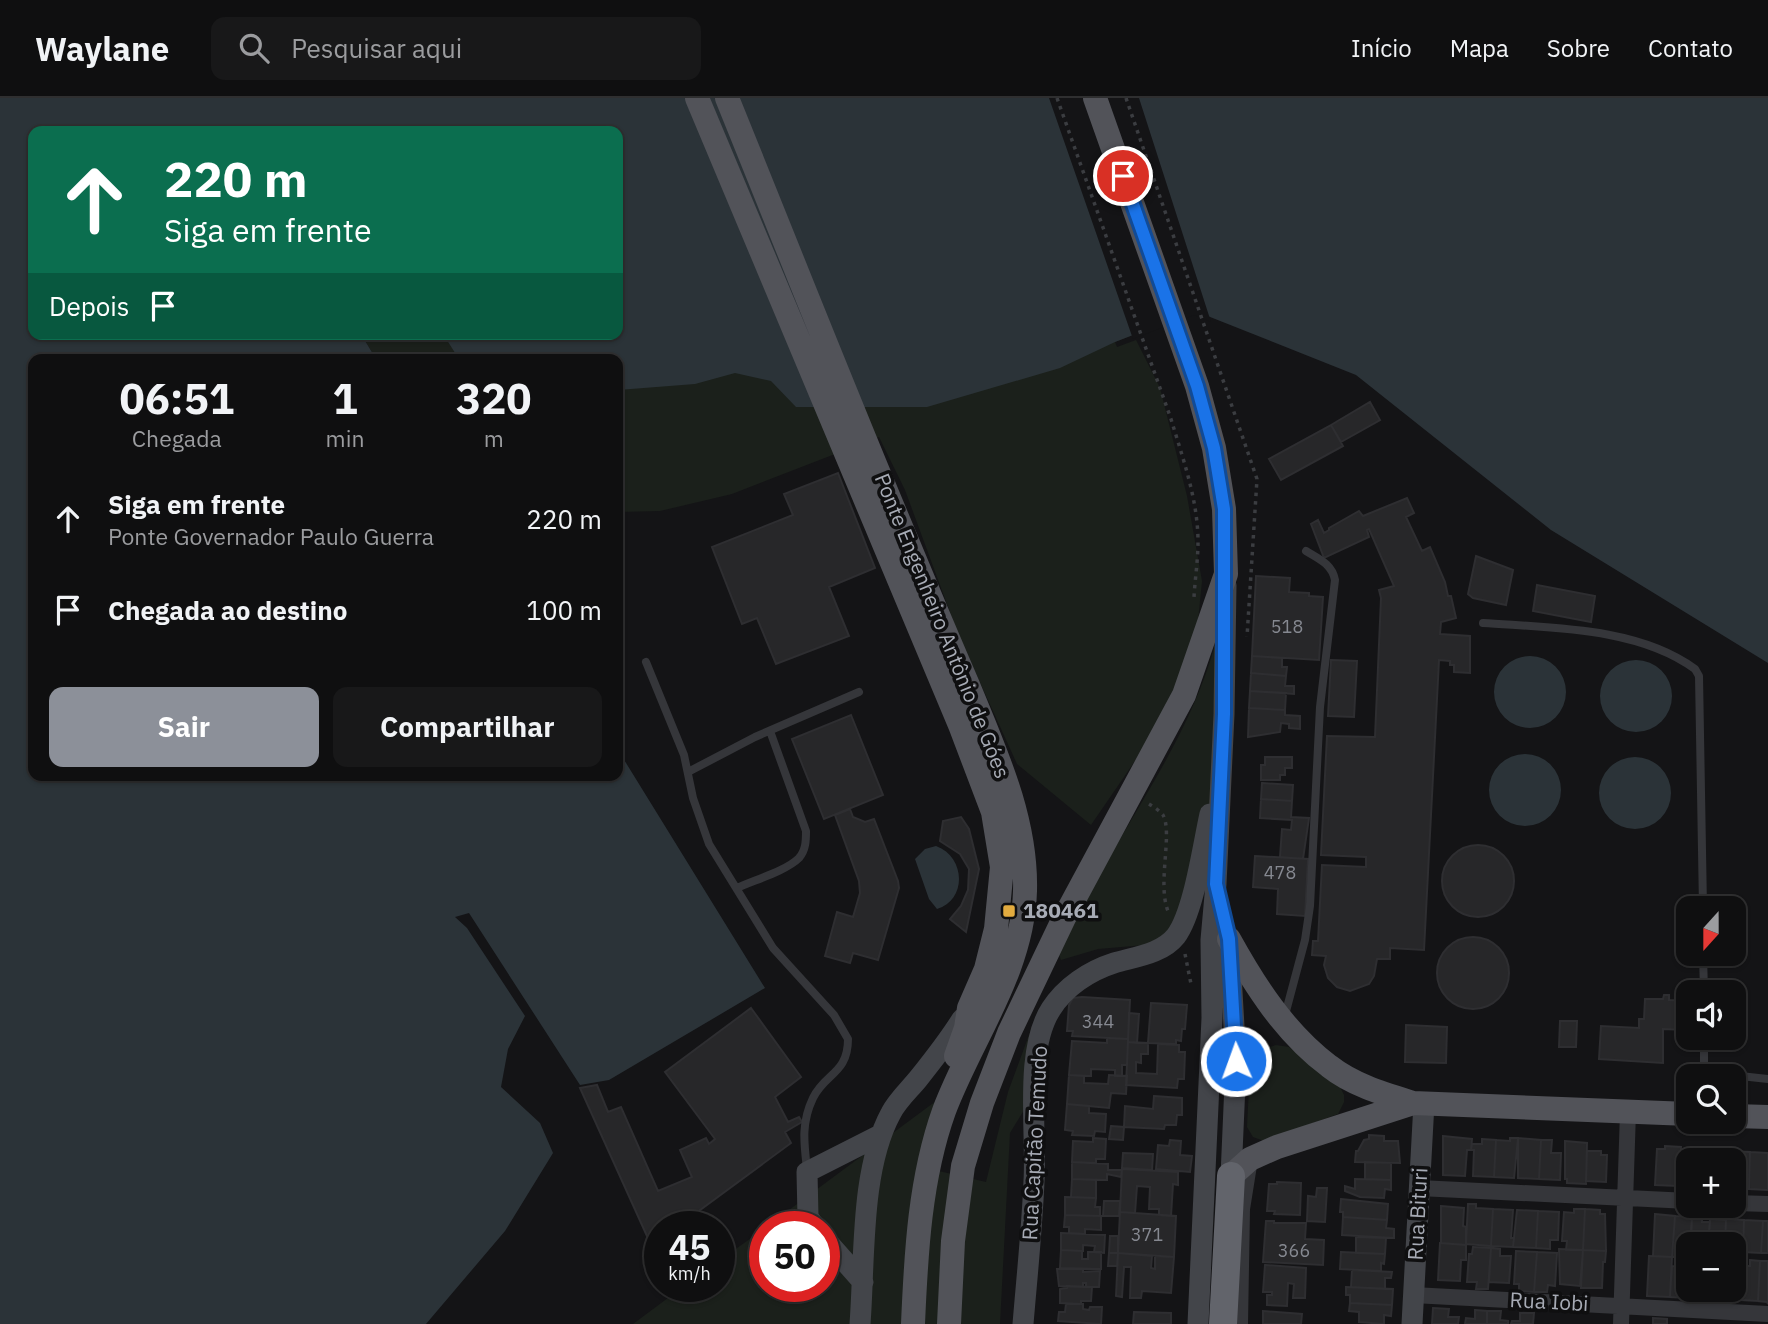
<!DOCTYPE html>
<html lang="pt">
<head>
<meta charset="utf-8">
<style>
	:root { --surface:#0f0f10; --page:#181819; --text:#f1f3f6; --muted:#9b9c9f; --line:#2f2f30; --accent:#8c9099 }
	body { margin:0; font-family:"IBM Plex Sans",sans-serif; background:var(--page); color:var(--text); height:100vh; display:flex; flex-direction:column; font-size:26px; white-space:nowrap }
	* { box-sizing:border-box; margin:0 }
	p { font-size:23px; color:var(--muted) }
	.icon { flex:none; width:38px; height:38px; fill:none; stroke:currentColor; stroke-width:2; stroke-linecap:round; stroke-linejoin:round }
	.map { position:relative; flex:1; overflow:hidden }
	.sheet { position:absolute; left:28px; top:256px; width:595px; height:427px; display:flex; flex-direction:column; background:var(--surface); border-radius:14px; box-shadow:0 2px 5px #0004,0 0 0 2px var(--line) }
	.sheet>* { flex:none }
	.banner { position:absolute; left:28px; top:28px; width:595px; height:214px; border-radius:14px; box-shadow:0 2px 5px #0004,0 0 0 2px var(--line); background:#0b6e4f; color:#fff; overflow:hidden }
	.needle { width:46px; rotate:201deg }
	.fabs { position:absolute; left:1676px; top:798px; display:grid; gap:14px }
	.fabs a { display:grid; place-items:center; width:70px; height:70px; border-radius:14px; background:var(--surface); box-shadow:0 2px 5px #0004,0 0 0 2px var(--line); font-size:35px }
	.speed { position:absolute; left:644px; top:1113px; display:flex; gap:14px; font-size:35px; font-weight:700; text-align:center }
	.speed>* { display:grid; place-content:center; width:91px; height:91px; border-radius:50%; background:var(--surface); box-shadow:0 2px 5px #0004,0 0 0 2px var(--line); line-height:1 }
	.speed small { font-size:18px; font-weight:400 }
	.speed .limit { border:10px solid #d22; background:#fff; color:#111 }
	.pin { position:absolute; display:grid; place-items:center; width:60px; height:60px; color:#fff; margin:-30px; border:4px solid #fff; border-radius:50%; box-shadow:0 2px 7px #0007 }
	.me { position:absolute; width:77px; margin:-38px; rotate:358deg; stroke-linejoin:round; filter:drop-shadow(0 0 5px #0008) }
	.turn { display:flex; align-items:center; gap:24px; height:147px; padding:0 21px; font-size:32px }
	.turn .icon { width:91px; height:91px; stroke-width:2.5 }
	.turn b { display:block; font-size:49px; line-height:60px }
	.then { display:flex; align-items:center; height:66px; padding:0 21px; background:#0003; gap:14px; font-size:26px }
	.eta { display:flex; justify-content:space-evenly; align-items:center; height:119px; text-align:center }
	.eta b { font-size:42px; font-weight:700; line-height:49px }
	.action { display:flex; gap:14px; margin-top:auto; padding:14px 21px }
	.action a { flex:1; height:80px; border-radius:14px; background:var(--accent); color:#fff; font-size:28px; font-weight:700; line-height:80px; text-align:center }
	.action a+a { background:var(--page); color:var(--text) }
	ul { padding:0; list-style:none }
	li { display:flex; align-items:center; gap:21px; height:91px; padding:0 21px }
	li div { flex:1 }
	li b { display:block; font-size:26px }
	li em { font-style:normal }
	header { display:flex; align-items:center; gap:42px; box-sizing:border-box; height:98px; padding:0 35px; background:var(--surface); border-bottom:2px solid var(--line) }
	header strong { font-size:33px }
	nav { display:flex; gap:38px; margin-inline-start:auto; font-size:24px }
	.search { width:490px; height:63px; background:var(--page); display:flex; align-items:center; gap:18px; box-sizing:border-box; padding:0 24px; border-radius:14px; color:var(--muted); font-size:26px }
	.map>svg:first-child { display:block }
</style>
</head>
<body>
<header>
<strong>Waylane</strong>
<div class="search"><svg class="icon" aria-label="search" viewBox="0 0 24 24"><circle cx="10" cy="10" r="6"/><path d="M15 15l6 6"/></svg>Pesquisar aqui</div>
<nav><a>Início</a><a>Mapa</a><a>Sobre</a><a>Contato</a></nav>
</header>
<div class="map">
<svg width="1768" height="1226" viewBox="0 0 1768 1226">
	<rect width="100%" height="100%" fill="#141416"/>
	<path fill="#1b201b" d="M1194,213L1115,244L1117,249L1136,242L1160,290L1187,398L1202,483L1197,533L1161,625L1091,727L1017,666L958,536L905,392L879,339L732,396L660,413L618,414V261H376L361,236H618Z
		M1216,543L1211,696L1192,824L1145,847L1098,851L1061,862L1059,857L1064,845C1083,810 1100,774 1120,741C1158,677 1197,615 1216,543Z
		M1033,926L1024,1012L1010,1035L1000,1226H633L684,1188H719V1163L765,1130V1188H824V1129H766L936,1003L926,1070L986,1084L1008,994Z
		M1276,947L1289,949L1339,987L1344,997V1004L1338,1016L1264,1043L1253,1039L1247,1029L1250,969L1261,952Z"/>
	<path fill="#2b3338" d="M0,0H1768V565L1551,432L1356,277L1195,213L1115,244L1060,270L927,309H796L771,283L735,275L695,286L618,292V261H459L443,236H618V33H33V236H361L376,261H33V677H618V652L765,890L609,982L580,987L469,815L455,819L467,830L525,918L508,951L501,989L540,1025L553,1055L505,1133L426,1226H0Z
		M1494 594a36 36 0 1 1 72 0a36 36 0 1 1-72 0Z
		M1600 598a36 36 0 1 1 72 0a36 36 0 1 1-72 0Z
		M1489 692a36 36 0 1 1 72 0a36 36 0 1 1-72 0Z
		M1599 695a36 36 0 1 1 72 0a36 36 0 1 1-72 0Z
		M936,748C966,759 967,802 937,811L929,801L915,761L925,751Z"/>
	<path fill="#141416" d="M1049,0H1139L1211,224L1194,217L1133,241Z"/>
	<path fill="#272729" stroke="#2e2e31" stroke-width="2" d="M1370,304L1380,322L1341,344L1331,327Z
		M1331,327L1343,348L1281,382L1269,361Z
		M838,375L875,470L829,489L849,538L776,566L757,520L742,526L712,449L793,417L784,396Z
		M1407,400L1414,415L1406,419L1422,453L1430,449L1445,484L1448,498H1451L1456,520L1441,524L1440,536L1470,538V575L1454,574V567H1450V563L1439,562L1424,852L1390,850V861H1377L1374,878L1369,886L1350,893L1337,889L1328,880L1324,867L1326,858L1312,857L1313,843H1318L1322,767L1366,769V759L1321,757L1327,638L1375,639L1381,500L1379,492L1394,488L1369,431L1367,432L1369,439L1324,460L1311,426L1318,422L1324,435L1329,432V430L1359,413L1363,418Z
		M1476,458L1513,472L1506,507L1473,500L1468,496Z
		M1256,478L1290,480L1289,494L1309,495V498L1323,499L1319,562L1252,558Z
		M1537,487L1595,498L1591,524L1533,513Z
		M1252,558L1282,560V569H1287L1286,578L1251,575Z
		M1331,562L1357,563L1354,619L1328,618Z
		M1251,575L1286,578L1285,588H1294V596L1250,593Z
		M1250,593L1286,595L1285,612L1249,610Z
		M1249,610L1285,612V617L1300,618V631L1289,630V626L1281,625L1280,634L1248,639Z
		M851,617L883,697L824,721L792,641Z
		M1265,659H1292V670H1285V677H1280V682H1261V667H1265Z
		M1262,685L1293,687L1292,703L1261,701Z
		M1261,701L1292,703L1291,719L1309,720L1303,761L1280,759L1282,731L1291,732L1292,722L1260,720Z
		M850,711L853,719L865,724L874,721L898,783L899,790L878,862L853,855L850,865L825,858L837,814L853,819L860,795L859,783L835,717Z
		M961,719L969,731L979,771L966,834L950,821L961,808L968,792L969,771L960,756L940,743L943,723Z
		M1442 783a36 36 0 1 1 72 0a36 36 0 1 1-72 0Z
		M1255,758L1308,761L1305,818L1277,816L1278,791L1253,789Z
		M1437 875a36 36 0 1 1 72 0a36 36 0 1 1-72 0Z
		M1664,897H1669V902L1687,903L1685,932L1663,931V965L1599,961L1601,928L1639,930V921H1644L1645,901H1663Z
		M1082,899L1130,902L1128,941L1072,938L1073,933H1067L1069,907L1073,900Z
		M1151,905L1187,907L1185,931H1182L1181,943L1176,942V946L1148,945Z
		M751,910L801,979L775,999L788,1024L799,1019L802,1024L785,1034L791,1045L677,1129H660V1141L651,1147L580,990L597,987L608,1014L621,1009L658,1093L692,1079L680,1052L706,1040L709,1046L715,1041L665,974Z
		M1129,915L1139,916L1137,945L1128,944Z
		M1560,923H1577L1576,949H1559Z
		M1406,927L1447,929L1446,965L1405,964Z
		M1107,940L1128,941L1127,967H1122V978H1115V972L1091,971V978L1069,977L1072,943L1107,945Z
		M1128,944L1148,945V956H1141V965L1136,964V975L1157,976L1158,946L1179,947V954H1185L1184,981H1178L1177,990L1126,987Z
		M1069,977L1084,978V985L1108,986L1109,977L1127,978L1126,996L1111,995L1109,1010L1067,1006Z
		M1154,998L1182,1000V1017H1177L1176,1027H1165L1164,1031L1124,1029L1125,1008L1153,1011Z
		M1067,1006L1089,1008V1015L1106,1016L1105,1034L1095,1033L1094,1038L1072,1037L1073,1033L1065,1032Z
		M1111,1028L1124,1029L1123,1042L1109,1041Z
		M1369,1037L1384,1038V1043H1398L1400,1065L1355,1064L1356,1053H1358L1364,1042L1369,1041Z
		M1443,1038L1472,1041L1471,1052H1467L1465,1078L1443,1077Z
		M1093,1040L1106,1041L1105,1061H1096V1065L1072,1064L1073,1043L1093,1044Z
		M1510,1040H1518L1514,1080L1494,1079L1496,1042L1510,1043Z
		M1518,1040L1541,1042L1539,1081L1518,1080Z
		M1482,1041L1496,1042L1494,1079L1473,1078L1474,1052H1471L1472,1046H1482Z
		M1170,1042L1181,1043L1180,1057L1192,1058L1190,1074L1156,1071L1158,1047L1169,1048Z
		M1541,1042H1552L1551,1055H1561L1560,1082L1539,1081Z
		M1565,1043L1587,1045L1586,1086L1567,1085V1081H1565Z
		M1665,1048L1681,1049L1678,1088L1655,1087L1657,1051H1665Z
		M1683,1051H1704V1062H1689V1089H1682Z
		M1704,1051H1712V1062H1704Z
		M1587,1053H1601V1057H1607L1606,1084L1586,1083Z
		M1727,1053L1750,1054L1749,1091H1734V1062H1726Z
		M1750,1054L1768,1055V1092L1749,1091Z
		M1123,1055L1153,1056L1152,1072L1122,1070Z
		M1072,1064L1108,1066V1072H1122L1121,1079L1107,1076V1082L1072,1081Z
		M1365,1064L1391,1065V1082L1365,1081Z
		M1122,1071L1178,1074V1087L1173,1086L1171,1118L1159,1117V1111H1149L1150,1089L1137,1088L1135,1115L1120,1114Z
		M1072,1081L1096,1082V1100L1071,1099Z
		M1355,1081L1391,1082V1092L1385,1091L1384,1100L1360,1099L1345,1093V1088L1355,1091Z
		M1277,1084L1301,1085L1300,1117L1274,1116L1275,1113H1267L1269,1086H1277Z
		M1317,1090H1327L1325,1124L1307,1123L1308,1098L1316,1099Z
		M1065,1099L1096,1100L1095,1109H1100V1118L1065,1117Z
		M1341,1101L1388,1106L1387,1122L1343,1119V1114H1340Z
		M1104,1103H1120L1119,1118H1103Z
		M1468,1106H1476V1110L1493,1111L1491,1148L1466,1146Z
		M1441,1108L1464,1110L1463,1128L1466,1129V1147L1441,1145Z
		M1493,1111L1513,1112L1511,1140H1514L1513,1149L1491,1148Z
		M1574,1111H1585L1583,1152H1566L1567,1143H1562L1564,1114L1574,1115Z
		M1585,1111L1600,1112V1116H1605L1606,1153L1583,1152Z
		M1517,1112L1538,1113L1536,1150L1513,1149Z
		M1538,1113L1559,1114L1558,1142H1550V1151L1536,1150Z
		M1120,1114L1176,1118L1174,1159L1118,1155Z
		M1655,1116L1675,1118L1672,1159L1653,1158Z
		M1065,1117L1101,1118V1132L1085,1131V1136L1069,1135V1129H1064Z
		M1675,1118L1692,1119L1689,1158H1682L1683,1152H1676V1159H1672Z
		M1343,1119L1387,1122L1386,1130L1394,1131V1140L1342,1137Z
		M1692,1119H1702V1124H1710L1708,1146H1691Z
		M1710,1121L1726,1122L1725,1146H1708Z
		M1726,1121L1744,1122L1743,1154H1734V1146H1725Z
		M1744,1122L1763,1123L1761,1155L1743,1154Z
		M1266,1123H1274V1125H1306L1305,1141L1324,1142L1323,1167L1263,1164Z
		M1763,1123H1768V1155H1761Z
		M1061,1135L1105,1137L1104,1155L1094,1154L1095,1148L1083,1147V1153L1061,1152Z
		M1110,1138H1118V1155H1109Z
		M1356,1139L1386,1140L1385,1156L1356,1155Z
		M1440,1145L1466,1147V1162H1461L1460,1183L1438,1182Z
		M1473,1149L1491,1150L1488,1191H1476L1477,1184H1467L1469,1156H1472Z
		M1491,1150L1500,1151V1158H1511L1509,1185L1489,1184Z
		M1559,1151L1583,1152L1580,1188L1560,1186Z
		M1061,1152L1082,1153V1161H1088V1154H1101V1171L1060,1170Z
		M1583,1152L1606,1153L1605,1164H1603L1602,1190H1581Z
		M1516,1153L1537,1154L1534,1194L1519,1193V1186H1514Z
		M1341,1154L1385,1156L1384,1166L1381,1165V1173L1340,1171Z
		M1537,1154L1557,1155L1555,1188L1548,1187L1547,1194H1534Z
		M1109,1155H1118L1117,1168H1108Z
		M1118,1155L1152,1158L1151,1170L1155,1171V1158L1174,1159L1171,1195L1142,1193L1141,1200H1130L1131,1169H1124L1122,1199L1116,1198Z
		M1649,1158L1672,1159L1670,1199L1647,1198Z
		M1750,1162L1760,1163L1758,1203L1741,1202L1743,1168H1750Z
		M1760,1163H1768V1206L1767,1204L1758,1203Z
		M1265,1167L1306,1170L1305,1200H1293L1294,1186L1288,1185L1287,1208L1267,1207V1197H1272V1194H1263Z
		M1737,1167L1743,1168L1741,1202H1723V1192H1734V1171H1737Z
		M1672,1168L1689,1169L1688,1200L1670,1199Z
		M1057,1171H1083V1174L1100,1173L1099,1189H1086V1185H1083V1189L1059,1188Z
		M1352,1172L1392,1174L1391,1180H1385V1191L1351,1189Z
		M1689,1181V1192H1706V1201L1688,1200Z
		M1067,1188L1092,1189L1091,1203H1081V1206L1060,1205V1191L1067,1190Z
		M1346,1189L1393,1191L1392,1207L1350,1205V1197H1346Z
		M1706,1192H1723V1202L1706,1201Z
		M1350,1205L1392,1207L1391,1218L1384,1217V1226L1359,1224V1214L1349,1213Z
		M1066,1206H1083V1211L1089,1212L1090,1209H1102L1101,1226L1058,1223L1059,1214H1065Z
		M1433,1210L1449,1211L1448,1219H1459L1458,1226H1432Z
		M1475,1212L1487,1213V1226H1465L1466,1220L1475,1221Z
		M1263,1213L1302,1216L1301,1226H1263Z
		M1487,1213H1501L1500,1222L1508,1223V1226H1487Z
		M1134,1214L1171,1215V1226H1133Z
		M1520,1215H1534L1533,1226H1511L1512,1223H1520Z
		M1653,1220L1667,1221V1226H1653Z"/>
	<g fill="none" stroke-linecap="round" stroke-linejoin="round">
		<path stroke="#3b3d41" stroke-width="3.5" stroke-dasharray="3.5 5" stroke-linecap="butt" d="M1057,0L1171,321C1183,361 1198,402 1198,444C1198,462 1195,481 1194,499
			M1126,0L1257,381L1247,539
			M1149,706C1154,709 1160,713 1163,717C1173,735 1157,786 1168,813
			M1185,856L1191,886"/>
		<path stroke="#35363a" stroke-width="8" d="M1483,525C1551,530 1638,529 1695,571L1699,578L1703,810
			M646,564L684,657L693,700L709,746L773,850L834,917L848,941C848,976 825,975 813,1000C801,1025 804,1045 807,1071
			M688,674L755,639L859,594
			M737,790C754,782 786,773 799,760C806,752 806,742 806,733L770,633
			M1703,856L1704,894
			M1285,917L1305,842L1310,808L1320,609L1335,482C1332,466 1319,461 1306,453
			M1704,940V978
			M1704,974L1768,981"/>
		<path stroke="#35363a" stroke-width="16" d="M1419,1090L1689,1103
			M1734,1105L1768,1106
			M1413,1197L1768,1216
			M1240,1226L1242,1111L1250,1061
			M1621,1226L1628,1014"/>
		<path stroke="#43454a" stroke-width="21" d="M1229,842L1236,963L1231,1078
			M815,1129L808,1119L807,1074L880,1037
			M824,1140L863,1184
			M860,1226C865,1161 860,1072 891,1015C897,1003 909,992 918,981C934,961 949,942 962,921
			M1023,1226C1027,1178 1032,1131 1034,1083C1037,1034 1024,953 1051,911C1065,889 1089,873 1114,865C1134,859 1162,856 1176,838C1194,814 1203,747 1210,716
			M1198,1226L1212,920L1211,842L1216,786L1224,616L1226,487
			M1412,1226L1424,1005"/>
		<path stroke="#525359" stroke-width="24" d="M697,0L960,627L993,714L1002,769L996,831L986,871L969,910L966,930L956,958
			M727,0C787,148 845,296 907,443C927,491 947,539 968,587C995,653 1027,721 1025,793C1023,873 971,941 944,1013C920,1080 916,1155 913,1226
			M1229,841C1255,888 1285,935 1329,968C1353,987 1384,996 1413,1005L1689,1016
			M1734,1018L1768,1019
			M1231,1078L1250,1061L1277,1049L1413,1005
			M949,1226L953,1143L963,1068L982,1005L1009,935L1064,820L1184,597L1226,476L1224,411L1214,350L1197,288L1095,0"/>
		<path stroke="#62646b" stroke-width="28" d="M1223,1226L1231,1078"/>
	</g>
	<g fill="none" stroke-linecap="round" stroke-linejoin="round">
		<defs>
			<path id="route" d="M1123,78L1197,288L1214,350L1224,411V616L1216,786L1229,841L1236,963"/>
		</defs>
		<use href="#route" stroke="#114b97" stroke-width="18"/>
		<use href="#route" stroke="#1a73e8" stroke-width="12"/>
	</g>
	<rect fill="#e2ab3f" stroke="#0f0f10" stroke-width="2.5" x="1002" y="806" width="14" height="14" rx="3.5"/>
	<g text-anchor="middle" stroke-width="7" stroke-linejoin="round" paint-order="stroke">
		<g font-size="18" fill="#868991">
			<text x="1287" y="535">518</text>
			<text x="1280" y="781">478</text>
			<text x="1098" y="930">344</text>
			<text x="1147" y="1143">371</text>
			<text x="1294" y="1159">366</text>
		</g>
		<g font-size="21" fill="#a7abb5" stroke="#0f0f10">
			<text transform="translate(942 528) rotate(68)" y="7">Ponte Engenheiro Antônio de Góes</text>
			<text transform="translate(1035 1045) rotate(-87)" y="7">Rua Capitão Temudo</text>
			<text transform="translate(1418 1116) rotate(-87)" y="7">Rua Bituri</text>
			<text transform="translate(1549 1204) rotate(3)" y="7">Rua Iobi</text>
		</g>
		<g font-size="21" font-weight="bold" fill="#a7abb5" stroke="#0f0f10" text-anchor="start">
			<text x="1023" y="820">180461</text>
		</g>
	</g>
</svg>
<div class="fabs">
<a><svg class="needle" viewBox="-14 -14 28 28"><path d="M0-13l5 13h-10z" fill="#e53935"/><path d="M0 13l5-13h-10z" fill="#9b9c9f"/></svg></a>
<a><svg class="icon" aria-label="sound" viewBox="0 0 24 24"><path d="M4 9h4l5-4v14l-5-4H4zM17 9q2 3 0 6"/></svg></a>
<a><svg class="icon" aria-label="search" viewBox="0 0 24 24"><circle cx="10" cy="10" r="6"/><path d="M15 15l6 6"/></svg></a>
<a>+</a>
<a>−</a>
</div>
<div class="speed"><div>45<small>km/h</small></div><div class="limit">50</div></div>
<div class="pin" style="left:1123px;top:78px;background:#d93025"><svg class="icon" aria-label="arrive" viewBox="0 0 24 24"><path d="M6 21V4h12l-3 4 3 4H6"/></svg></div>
<svg class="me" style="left:1236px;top:963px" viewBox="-20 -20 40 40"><circle r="17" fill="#1a73e8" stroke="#fff" stroke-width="3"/><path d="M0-11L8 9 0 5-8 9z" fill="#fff"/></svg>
<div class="banner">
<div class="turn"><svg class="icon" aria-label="ahead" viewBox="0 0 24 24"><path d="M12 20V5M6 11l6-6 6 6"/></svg><div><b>220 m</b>Siga em frente</div></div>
<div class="then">Depois<svg class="icon" aria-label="arrive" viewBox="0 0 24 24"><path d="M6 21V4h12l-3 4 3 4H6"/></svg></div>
</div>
<section class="sheet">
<div class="eta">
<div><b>06:51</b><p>Chegada</p></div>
<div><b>1</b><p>min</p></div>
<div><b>320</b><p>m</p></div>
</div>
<ul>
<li><svg class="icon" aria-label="ahead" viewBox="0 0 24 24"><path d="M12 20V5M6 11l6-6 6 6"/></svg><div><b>Siga em frente</b><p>Ponte Governador Paulo Guerra</p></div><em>220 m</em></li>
<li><svg class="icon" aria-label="arrive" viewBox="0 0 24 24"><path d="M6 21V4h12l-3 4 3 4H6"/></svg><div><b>Chegada ao destino</b></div><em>100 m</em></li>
</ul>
<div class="action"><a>Sair</a><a>Compartilhar</a></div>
</section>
</div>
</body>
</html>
